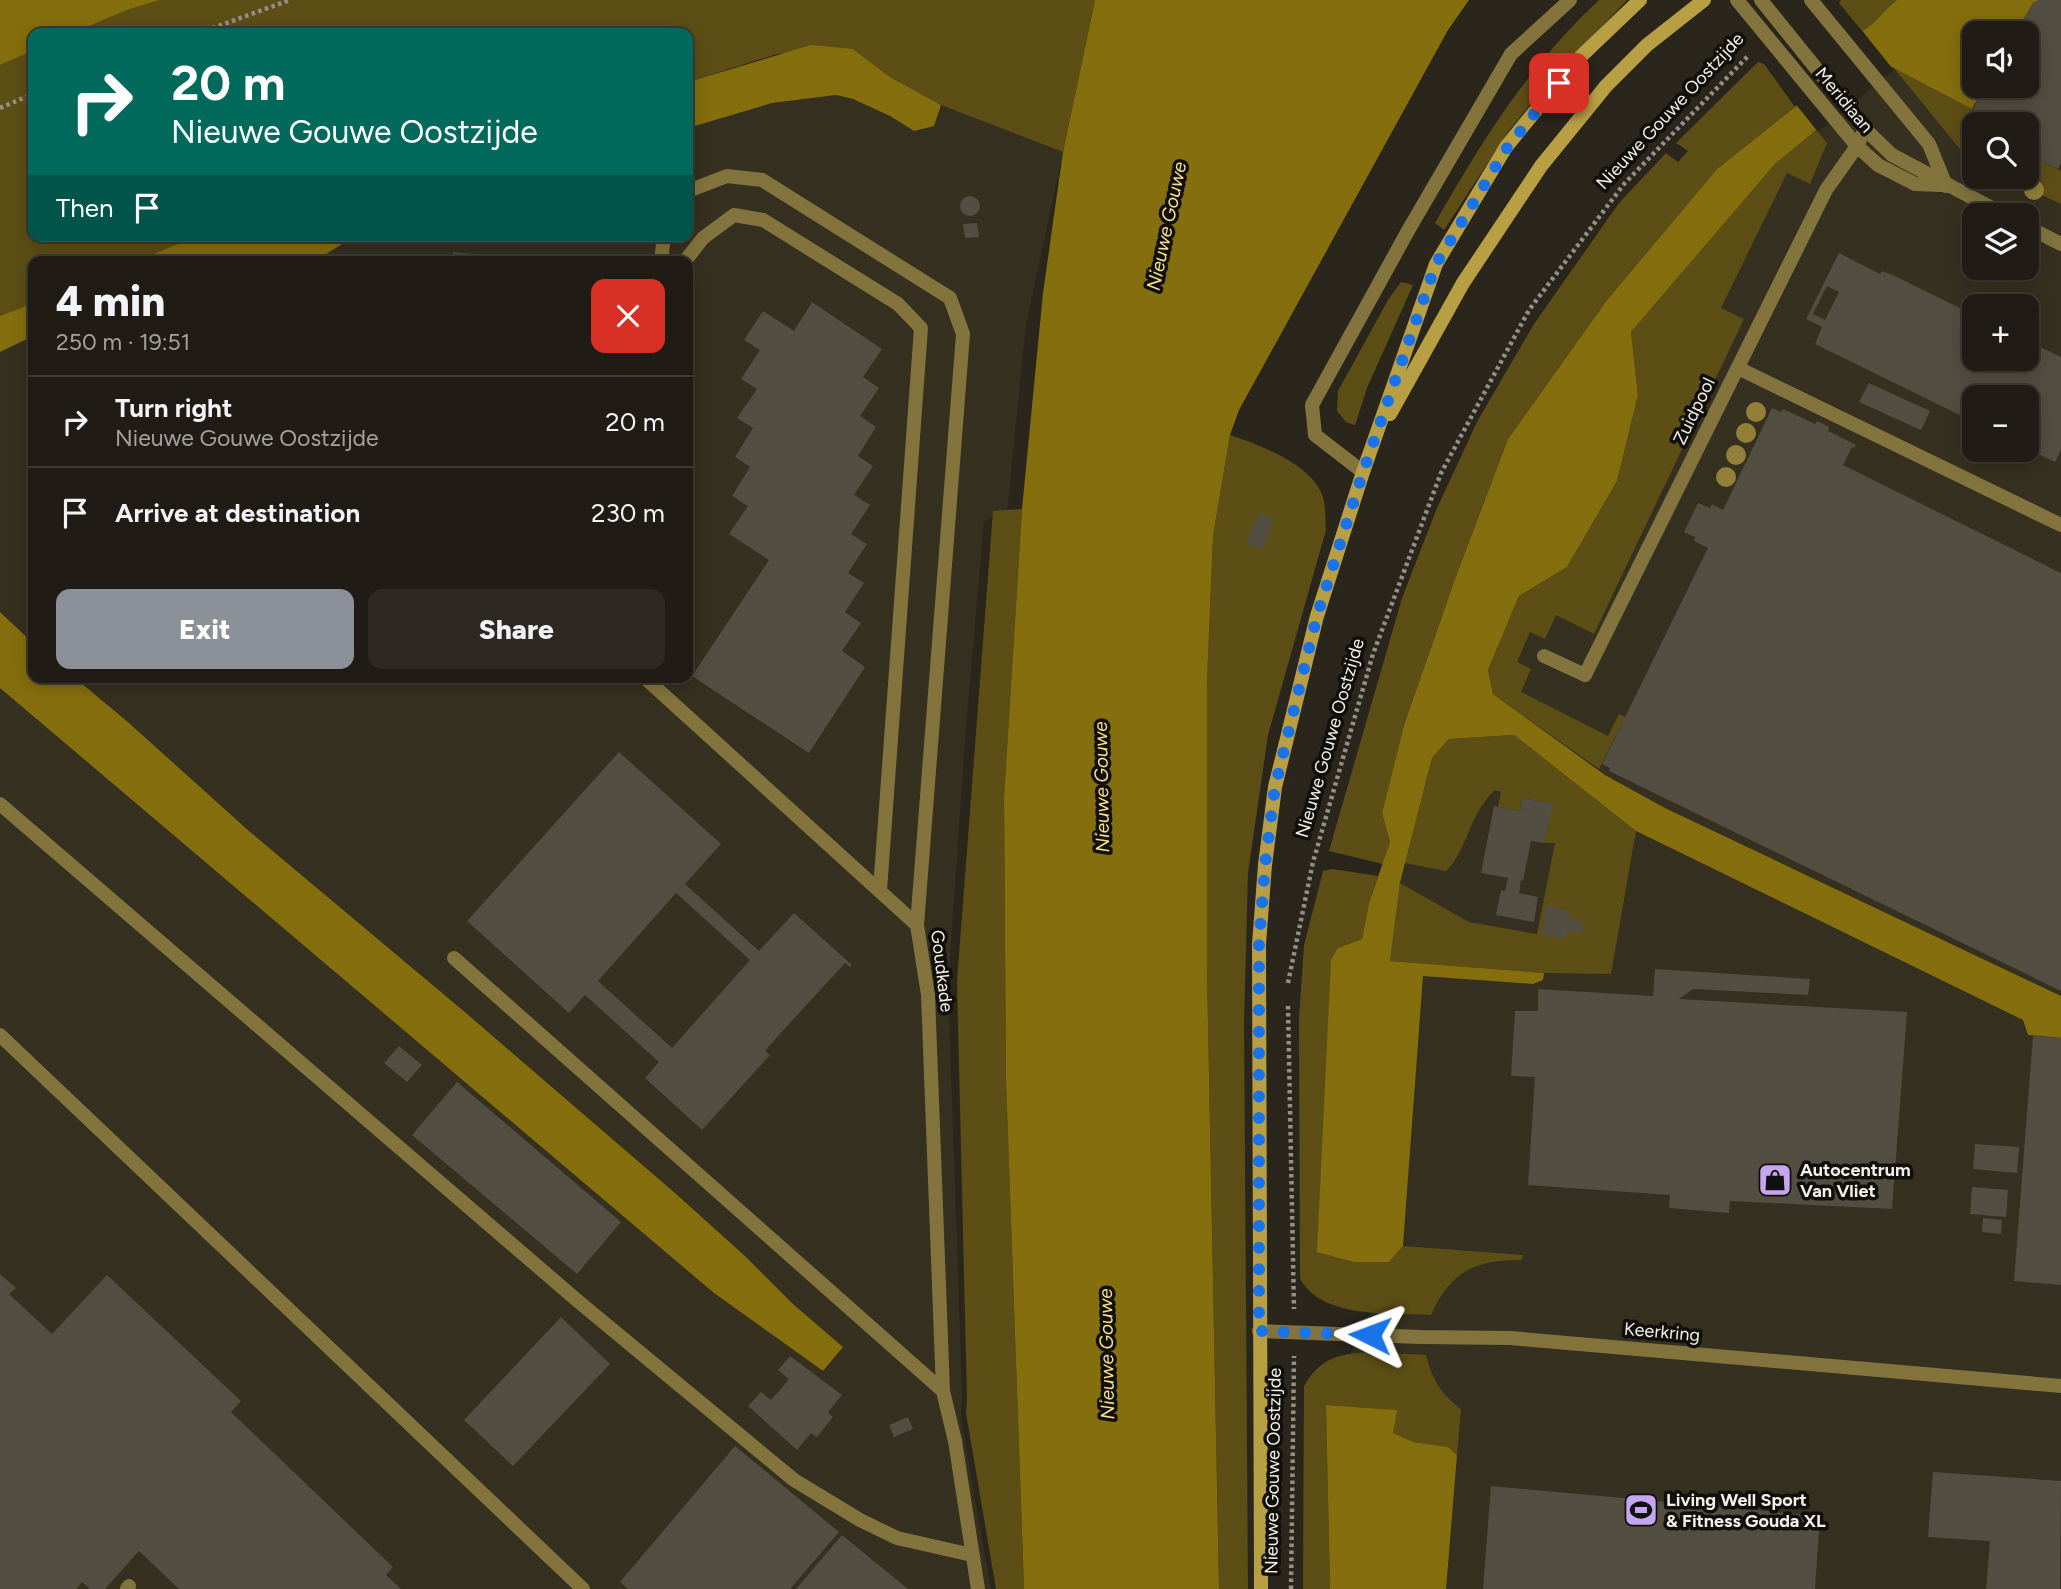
<!DOCTYPE html>
<html lang="en">
<head>
<meta charset="utf-8">
<style>
	:root { --surface:#201c15; --page:#2d2922; --text:#f1f3f6; --muted:#a2a1a0; --line:#3d3a34; --accent:#8c9099 }
	body { margin:0; font-family:Figtree,sans-serif; background:var(--page); color:var(--text); height:100vh; display:flex; flex-direction:column; font-size:26px; white-space:nowrap }
	* { box-sizing:border-box; margin:0 }
	p { font-size:23px; color:var(--muted) }
	.icon { flex:none; width:38px; height:38px; fill:none; stroke:currentColor; stroke-width:2; stroke-linecap:round; stroke-linejoin:round }
	.map { position:relative; flex:1; overflow:hidden }
	.side { position:absolute; left:28px; top:256px; width:665px; height:427px; display:flex; flex-direction:column; background:var(--surface); border-radius:14px; box-shadow:0 4px 18px #0003,0 0 0 2px var(--line) }
	.side>* { flex:none }
	.top-card { position:absolute; left:28px; top:28px; width:665px; height:214px; border-radius:14px; box-shadow:0 4px 18px #0003,0 0 0 2px var(--line); background:#00695c; color:#fff; overflow:hidden }
	.buttons { position:absolute; left:1962px; top:21px; display:grid; gap:14px }
	.buttons a { display:grid; place-items:center; width:77px; height:77px; border-radius:14px; background:var(--surface); box-shadow:0 4px 18px #0003,0 0 0 2px var(--line); font-size:35px }
	.pin { position:absolute; display:grid; place-items:center; width:60px; height:60px; color:#fff; margin:-30px; border-radius:14px; box-shadow:0 4px 10px #0006 }
	.me { position:absolute; width:77px; margin:-38px; rotate:273deg; stroke-linejoin:round; filter:drop-shadow(0 0 5px #0008) }
	.turn { display:flex; align-items:center; gap:24px; height:147px; padding:0 28px; font-size:32px }
	.turn .icon { width:91px; height:91px; stroke-width:2.5 }
	.turn b { display:block; font-size:49px; line-height:60px }
	.then { display:flex; align-items:center; height:66px; padding:0 28px; background:#0003; gap:14px; font-size:26px }
	.round { display:grid; place-items:center; flex:none; width:74px; height:74px; border-radius:14px; background:var(--page) }
	.summary { display:flex; align-items:center; justify-content:space-between; height:119px; padding:0 28px }
	h1 { font-size:42px; font-weight:800; line-height:52px }
	.action { display:flex; gap:14px; margin-top:auto; padding:14px 28px }
	.action a { flex:1; height:80px; border-radius:14px; background:var(--accent); color:#fff; font-size:28px; font-weight:800; line-height:80px; text-align:center }
	.action a+a { background:var(--page); color:var(--text) }
	ul { padding:0; list-style:none }
	li { display:flex; align-items:center; gap:21px; height:91px; padding:0 28px; border-top:2px solid var(--line) }
	li div { flex:1 }
	li b { display:block; font-size:26px }
	li em { font-style:normal }
	.map>svg:first-child { display:block }
</style>
</head>
<body>
<div class="map">
<svg width="2061" height="1589" viewBox="0 0 2061 1589">
	<rect width="100%" height="100%" fill="#2a261c"/>
	<path fill="#35301f" fill-rule="evenodd" d="M2061,0V996L1665,808L1605,775L1493,694L1617,481L1638,395L1812,132L1893,67L1972,109L1985,86H2026V33H2016L2033,3ZM1974,124H2026V177H1974ZM1974,215H2026V268H1974ZM1974,306H2026V359H1974ZM1974,397H2026V450H1974Z
		M836,95L853,99L890,116L914,131L934,125L941,105L1063,152L1026,325L1007,513L984,521L966,727L948,985L962,1389L961,1419L991,1589H0V688L371,1001L823,1371L843,1347L793,1304L745,1256L675,1193L466,1013L249,831L129,723L74,677H688V261H315L355,236H688V128L772,103Z
		M33,336V643L0,612V352Z
		M1514,735L1636,831L2023,1020L2028,1035L2061,1038V1589H1330L1326,1405L1403,1246L1423,975L1532,984L1544,973L1390,961L1400,886L1432,758Z"/>
	<path fill="#5d4e16" d="M160,0H1095L1063,152L941,105L890,77L853,49L777,54L688,82V33H73L127,10Z
		M1599,0H1627L1545,86L1508,132L1444,230L1435,223C1482,141 1529,65 1599,0Z
		M1841,0H1897C1884,9 1876,24 1862,31L1839,3Z
		M33,51V236H197L136,261H33V303L0,316V65Z
		M1758,62L1764,64L1795,107L1717,169L1607,300L1508,439L1455,579L1404,725L1382,813L1390,842L1383,864L1329,851L1402,598L1437,508L1478,420L1534,324L1619,203L1666,153L1678,162L1688,151L1676,143Z
		M1893,67L1972,109L1961,133L1974,140V162L1968,159Z
		M1816,129L1827,143L1810,184L1787,173L1721,308L1744,319L1594,634L1556,615L1545,639L1530,632L1517,662L1531,669L1521,692L1608,736L1619,714L1625,717L1599,769L1493,694L1488,670L1519,596L1567,567L1617,481L1638,395L1631,332L1775,164Z
		M2033,157L2061,171V204L2004,177H2026L2027,164L2029,165Z
		M1401,282L1413,285L1367,388L1355,425L1346,422L1337,411L1338,391L1388,300Z
		M1230,435C1260,445 1312,464 1323,497C1326,507 1325,519 1326,530L1268,735L1248,873L1244,1023L1248,1589H1219L1207,971V682L1213,536Z
		M1022,509L1004,797L1006,1081L1024,1589H996L966,1413L967,1400L957,981L993,511Z
		M1514,735L1636,831L1611,974L1544,973L1390,961L1400,883L1469,922L1537,934L1555,843H1544L1552,804L1522,798L1520,811L1498,807L1501,792L1495,790C1468,815 1468,850 1446,871L1405,863L1432,758L1449,739Z
		M1332,869L1378,876L1369,903L1362,939L1338,948L1389,1262L1403,1246L1523,1255L1522,1260C1476,1260 1451,1270 1431,1315C1392,1313 1320,1319 1300,1278L1299,1018L1304,945L1323,871Z
		M1371,1352L1426,1355C1432,1379 1441,1394 1461,1409L1457,1455L1448,1447L1413,1442L1393,1433L1396,1410L1326,1405L1330,1589H1303L1304,1386C1321,1357 1339,1354 1371,1352Z"/>
	<path fill="#856e0d" d="M0,0H160L127,10L73,33H33V51L0,65Z
		M1095,0H1469L1448,30L1239,410L1230,435L1213,536L1207,682V971L1219,1589H1024L1006,1081L1004,797L1022,509L1043,293L1063,152Z
		M1897,0H2040L2033,3L2016,33H1974V86H1985L1972,109L1892,67L1775,164L1631,332L1638,395L1617,481L1567,567L1519,596L1488,670L1493,694L1605,775L1665,808L2061,996V1038L2028,1035L2023,1020L1636,831L1514,735L1449,739L1432,758L1400,883L1390,961L1544,973L1543,980L1533,984L1423,976L1403,1246L1389,1262H1354L1317,1252L1331,960L1338,948L1362,939L1369,903L1390,842L1382,813L1404,725L1455,579L1508,439L1607,300L1717,169L1795,107L1862,31C1876,24 1884,9 1897,0Z
		M811,45L853,49L890,77L941,105L934,126L914,131L890,116L853,99L836,95L772,103L688,128V82Z
		M197,236H355L315,261H136Z
		M33,303V336L0,352V316Z
		M0,612L33,643V677H74L129,723L249,831L466,1013L675,1193L745,1256L793,1304L843,1347L823,1371L714,1293L0,688Z
		M1326,1405L1397,1410L1393,1433L1413,1442L1448,1447L1457,1455L1446,1589H1330Z"/>
	<path fill="#2a261c" d="M1860,28L1896,73L1893,71L1818,132L1794,102Z"/>
	<path fill="#524e42" fill-rule="evenodd" d="M2040,0H2061V163L2058,169L2033,157L2029,165L2026,164V124H1974V140L1960,134L1985,86H2026V33H2016L2033,3Z
		M960 206a10 10 0 1 1 20 0a10 10 0 1 1-20 0Z
		M977,223L979,237L965,238L963,224Z
		M453,252L529,259V261H453Z
		M1839,253L1880,274L1882,271L1895,276L1974,315V359H2026V340L2061,357V450L2055,462L2026,448V397H1974V422L1815,344L1822,327L1806,319ZM1827,286L1839,292L1825,320L1813,314Z
		M812,302L882,349L863,377L879,388L860,416L876,427L858,456L873,466L854,495L870,505L851,534L867,544L848,573L864,583L845,612L861,623L842,651L865,667L809,753L692,676L769,560L729,534L748,506L732,496L750,467L735,457L753,428L737,418L757,389L741,379L760,350L744,340L763,311L794,331Z
		M1869,383L1930,411L1921,430L1859,402Z
		M1772,408L1781,412L1783,409L1815,424L1817,421L1829,427L1828,431L1856,445L1854,448L1852,447L1843,465L2061,573V991L1609,771L1610,768L1602,764L1708,548L1694,541L1695,537L1684,532L1698,503L1710,508L1712,504L1723,510Z
		M1259,513L1274,519L1262,550L1246,544Z
		M619,752L721,844L685,884L759,951L794,913L852,965L850,967L845,963L778,1036L765,1051L770,1055L702,1130L645,1078L659,1062L585,995L569,1013L467,921ZM676,893L750,960L672,1048L598,981Z
		M1522,798L1553,804L1544,843L1531,841L1523,881L1521,880L1519,893L1538,897L1534,922L1496,915L1501,890L1505,891L1508,878L1481,873L1494,806L1520,811Z
		M1546,906L1570,911L1569,919L1584,922L1582,933L1567,930L1565,939L1541,935Z
		M1655,969L1810,979L1808,995L1693,989L1679,999L1907,1012L1892,1209L1730,1201L1729,1213L1669,1208L1670,1195L1528,1185L1535,1077L1511,1076L1515,1011H1538V989L1653,996Z
		M2033,1036L2061,1038V1285L2014,1281Z
		M399,1046L422,1065L407,1082L384,1063Z
		M457,1082L621,1222L577,1274L412,1135Z
		M1975,1144L2019,1147L2017,1173L1973,1169Z
		M1972,1187L2008,1190L2006,1217L1970,1214Z
		M1983,1218L2002,1220L2001,1234L1982,1232Z
		M0,1274L16,1288L9,1294L52,1334L107,1275L241,1401L231,1412L393,1567L386,1575L401,1589H179L139,1551L105,1589H90L82,1582L76,1589H0Z
		M561,1317L610,1364L513,1466L464,1420Z
		M790,1356L842,1395L828,1412L833,1417L817,1437L811,1433L797,1450L748,1406L761,1392L771,1400L780,1390L789,1379L778,1370Z
		M908,1417L913,1429L894,1437L889,1425Z
		M735,1446L839,1532L790,1589H628L620,1582Z
		M1933,1472L2061,1481L2060,1589H1986L1990,1541L1928,1537Z
		M1491,1486L1820,1516L1815,1589H1483Z
		M842,1535L908,1589H796Z"/>
	<g fill="none" stroke-linecap="round" stroke-linejoin="round">
		<path stroke="#939087" stroke-width="4.5" stroke-dasharray="3.5 3.5" stroke-linecap="butt" d="M199,33L290,0
			M0,108L33,94
			M1288,983L1313,862L1373,654L1441,473L1529,310L1624,184L1748,56
			M1288,1006L1294,1309
			M1291,1589L1294,1356"/>
		<path stroke="#83743e" stroke-width="14" d="M688,191L727,176L762,180L950,298L963,334L917,925
			M661,261L664,236
			M685,261L703,238L734,215L763,220L898,304L921,328L880,890
			M1738,368L2061,525
			M1363,472L1315,435L1312,405L1409,229L1511,54L1570,0
			M1544,656L1585,675
			M644,677L917,925L928,995L943,1391L955,1441
			M0,804L579,1302L794,1480L860,1520L897,1538L972,1555
			M454,958L943,1391
			M0,1035L583,1589
			M1259,1331L1421,1337L1510,1338
			M127,1589L129,1586"/>
		<path stroke="#83743e" stroke-width="14" d="M1737,0L1857,146L1878,165L1915,184L1942,185
			M1761,0L1865,129L1892,155L2005,215
			M1811,0L1929,144L1946,186
			M2026,226L2061,244
			M1585,675L1826,190L1857,146L1865,129
			M1510,1338L2061,1386
			M955,1441L978,1589"/>
		<path stroke="#b99f44" stroke-width="14" d="M1390,414L1463,283L1541,166L1606,86L1647,45L1704,0
			M1261,1589L1259,944L1265,865L1275,787L1317,616L1363,472L1436,264L1506,147L1576,61L1640,0"/>
	</g>
	<g fill="#927f3a">
		<circle cx="2034" cy="190" r="10"/>
		<circle cx="1756" cy="412" r="10"/>
		<circle cx="1746" cy="433" r="10"/>
		<circle cx="1736" cy="455" r="10"/>
		<circle cx="1726" cy="477" r="10"/>
	</g>
	<g fill="none" stroke-linecap="round" stroke-linejoin="round">
		<path stroke="#1a73e8" stroke-width="12" stroke-dasharray="0 21.6" d="M1370,1335L1259,1331V944L1265,865L1275,787L1317,616L1363,472L1436,264L1507,148L1559,83"/>
	</g>
	<defs>
		<symbol id="shop-square" viewBox="-11 -11 22 22"><rect x="-9" y="-9" width="18" height="18" rx="4" fill="#c6a6f0" stroke="#110f0b"/><path d="M-5-2.5h2.3a2.7 3.5 0 0 1 5.4 0H5L5.5 6h-11ZM-1.5-2.5h3a1.5 2.3 0 0 0-3 0Z" fill="#111"/></symbol>
		<symbol id="stadium-square" viewBox="-11 -11 22 22"><rect x="-9" y="-9" width="18" height="18" rx="4" fill="#c6a6f0" stroke="#110f0b"/><path d="M0-5a6.5 5 0 1 0 0 10a6.5 5 0 1 0 0-10ZM-3.5-1.8h7v3.6h-7Z" fill="#111"/></symbol>
	</defs>
	<g fill-rule="evenodd">
		<use href="#shop-square" x="1756" y="1161" width="38" height="38"/>
		<use href="#stadium-square" x="1622" y="1491" width="38" height="38"/>
	</g>
	<g text-anchor="middle" stroke-width="7" stroke-linejoin="round" paint-order="stroke">
		<g font-size="18" fill="#f2f0e9" stroke="#110f0b">
			<text transform="translate(1844 100) rotate(50)" y="6">Meridiaan</text>
			<text transform="translate(1670 111) rotate(-47)" y="6">Nieuwe Gouwe Oostzijde</text>
			<text transform="translate(1694 411) rotate(-64)" y="6">Zuidpool</text>
			<text transform="translate(1330 738) rotate(-74)" y="6">Nieuwe Gouwe Oostzijde</text>
			<text transform="translate(942 971) rotate(83)" y="6">Goudkade</text>
			<text transform="translate(1662 1332) rotate(5)" y="6">Keerkring</text>
			<text transform="translate(1273 1471) rotate(-89)" y="6">Nieuwe Gouwe Oostzijde</text>
		</g>
		<g font-size="18" font-weight="bold" fill="#f2f0e9" stroke="#110f0b" text-anchor="start">
			<text x="1800" y="1176">Autocentrum<tspan x="1800" dy="21">Van Vliet</tspan></text>
			<text x="1666" y="1506">Living Well Sport<tspan x="1666" dy="21">&amp; Fitness Gouda XL</tspan></text>
		</g>
		<g font-size="19" font-style="italic" fill="#fae18a" stroke="#110f0b">
			<text transform="translate(1166 226) rotate(-78)" y="7">Nieuwe Gouwe</text>
			<text transform="translate(1101 787) rotate(-91)" y="7">Nieuwe Gouwe</text>
			<text transform="translate(1106 1354) rotate(-91)" y="7">Nieuwe Gouwe</text>
		</g>
	</g>
</svg>
<div class="buttons">
<a><svg class="icon" aria-label="sound" viewBox="0 0 24 24"><path d="M4 9h4l5-4v14l-5-4H4zM17 9q2 3 0 6"/></svg></a>
<a><svg class="icon" aria-label="search" viewBox="0 0 24 24"><circle cx="10" cy="10" r="6"/><path d="M15 15l6 6"/></svg></a>
<a><svg class="icon" aria-label="layers" viewBox="0 0 24 24"><path d="M12 4l9 5-9 5-9-5zM3 14l9 5 9-5"/></svg></a>
<a>+</a>
<a>−</a>
</div>
<div class="pin" style="left:1559px;top:83px;background:#d93025"><svg class="icon" aria-label="arrive" viewBox="0 0 24 24"><path d="M6 21V4h12l-3 4 3 4H6"/></svg></div>
<svg class="me" style="left:1370px;top:1335px" viewBox="-20 -20 40 40"><path d="M0-17L14 15 0 8-14 15z" fill="#1a73e8" stroke="#fff" stroke-width="4"/></svg>
<div class="top-card">
<div class="turn"><svg class="icon" aria-label="right" viewBox="0 0 24 24"><path d="M7 20v-9h11M14 6l5 5-5 5"/></svg><div><b>20 m</b>Nieuwe Gouwe Oostzijde</div></div>
<div class="then">Then<svg class="icon" aria-label="arrive" viewBox="0 0 24 24"><path d="M6 21V4h12l-3 4 3 4H6"/></svg></div>
</div>
<section class="side">
<div class="summary"><div><h1>4 min</h1><p>250 m · 19:51</p></div><a class="round" style="background:#d93025;color:#fff"><svg class="icon" aria-label="close" viewBox="0 0 24 24"><path d="M6 6l12 12M18 6L6 18"/></svg></a></div>
<ul>
<li><svg class="icon" aria-label="right" viewBox="0 0 24 24"><path d="M7 20v-9h11M14 6l5 5-5 5"/></svg><div><b>Turn right</b><p>Nieuwe Gouwe Oostzijde</p></div><em>20 m</em></li>
<li><svg class="icon" aria-label="arrive" viewBox="0 0 24 24"><path d="M6 21V4h12l-3 4 3 4H6"/></svg><div><b>Arrive at destination</b></div><em>230 m</em></li>
</ul>
<div class="action"><a>Exit</a><a>Share</a></div>
</section>
</div>
</body>
</html>
